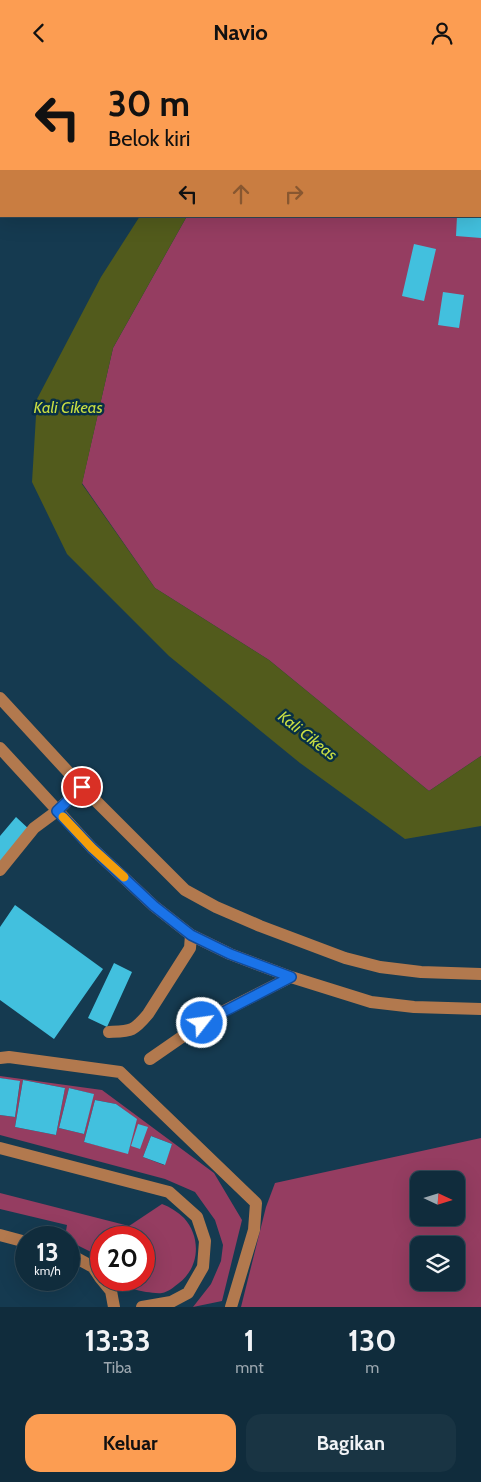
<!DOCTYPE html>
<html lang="id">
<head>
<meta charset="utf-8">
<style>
	:root { --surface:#102c3c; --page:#193443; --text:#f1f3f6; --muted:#9ca7af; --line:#304856; --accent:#fc9d52 }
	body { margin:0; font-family:Cabin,sans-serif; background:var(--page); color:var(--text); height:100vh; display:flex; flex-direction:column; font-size:19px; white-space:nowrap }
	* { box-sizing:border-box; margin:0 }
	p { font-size:16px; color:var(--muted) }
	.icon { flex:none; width:28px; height:28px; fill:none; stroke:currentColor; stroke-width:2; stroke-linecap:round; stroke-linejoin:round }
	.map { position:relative; height:1242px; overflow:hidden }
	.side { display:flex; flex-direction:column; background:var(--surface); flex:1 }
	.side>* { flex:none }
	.guide { position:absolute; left:0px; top:0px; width:481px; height:152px; box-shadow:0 5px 20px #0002,0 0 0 1px var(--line); background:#fc9d52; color:#111; overflow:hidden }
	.needle { width:32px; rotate:94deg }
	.controls { position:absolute; left:410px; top:1106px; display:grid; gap:10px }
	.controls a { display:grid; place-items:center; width:55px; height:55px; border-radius:10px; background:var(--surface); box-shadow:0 5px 20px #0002,0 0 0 1px var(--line); font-size:25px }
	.speed { position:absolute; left:15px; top:1161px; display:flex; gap:10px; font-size:25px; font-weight:700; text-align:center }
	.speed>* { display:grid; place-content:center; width:65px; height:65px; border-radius:50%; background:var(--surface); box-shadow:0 5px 20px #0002,0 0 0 1px var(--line); line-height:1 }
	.speed small { font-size:12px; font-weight:400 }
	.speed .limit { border:8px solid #d22; background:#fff; color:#111 }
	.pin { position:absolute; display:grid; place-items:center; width:42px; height:42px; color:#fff; margin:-21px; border:2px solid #fff; border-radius:50%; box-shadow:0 1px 5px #0007 }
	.me { position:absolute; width:55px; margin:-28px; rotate:60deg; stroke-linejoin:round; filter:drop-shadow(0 0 4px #0008) }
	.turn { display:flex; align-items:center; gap:18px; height:105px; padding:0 25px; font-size:22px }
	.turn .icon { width:65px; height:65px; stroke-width:2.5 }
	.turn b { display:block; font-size:35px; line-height:42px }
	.lanes { display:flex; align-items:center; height:48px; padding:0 25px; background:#0003; justify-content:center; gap:25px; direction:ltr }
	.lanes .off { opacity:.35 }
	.eta { display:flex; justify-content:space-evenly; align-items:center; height:85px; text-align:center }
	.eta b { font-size:30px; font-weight:700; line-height:35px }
	.button { display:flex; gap:10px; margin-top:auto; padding:10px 25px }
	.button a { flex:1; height:58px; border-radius:15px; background:var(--accent); color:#111; font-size:20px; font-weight:700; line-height:58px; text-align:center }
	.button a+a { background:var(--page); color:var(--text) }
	header { display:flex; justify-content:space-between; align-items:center; height:65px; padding:0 25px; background:var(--accent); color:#111; font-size:22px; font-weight:700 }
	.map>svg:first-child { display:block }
</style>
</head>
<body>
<header><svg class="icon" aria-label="back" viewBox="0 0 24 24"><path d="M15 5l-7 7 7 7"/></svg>Navio<svg class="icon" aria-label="person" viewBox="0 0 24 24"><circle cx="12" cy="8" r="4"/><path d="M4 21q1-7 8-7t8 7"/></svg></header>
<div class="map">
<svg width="481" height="1242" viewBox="0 0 481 1242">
	<rect width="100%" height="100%" fill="#153a50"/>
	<path fill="#953d61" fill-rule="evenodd" d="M268,0H481V691L429,726L269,595L155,523L82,418L113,283L187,151H480V1H267Z
		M0,1011L102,1025L214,1108L242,1155L222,1236L193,1242L211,1219L221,1196L223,1180L215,1155L195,1127L165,1114L0,1070V1050L15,1052L20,1017L0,1013ZM23,1015L65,1023L56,1070L15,1062ZM69,1023L93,1029L84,1069L59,1063ZM95,1035L116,1039L136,1054L128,1088L84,1077ZM151,1071L172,1079L164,1100L143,1092Z
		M481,1073V1242H241L266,1142L275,1118ZM419,1115H456V1152H419ZM419,1180H456V1218H419Z
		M0,1128L129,1161L162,1139C170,1142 178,1147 184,1153C202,1173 199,1203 179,1218C174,1222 168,1227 162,1228C157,1229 151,1227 146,1227C136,1225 127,1223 119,1215H144V1172H101V1193L99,1191L69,1176V1172H65L67,1160L0,1144Z"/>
	<path fill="#525b1c" d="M140,151H187L113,283L82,419L155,523L269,595L429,726L481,691V761L405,774L300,698L169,591L67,489L32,417L37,334L101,212Z"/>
	<path fill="#42c0de" d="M457,151H481V173L456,171Z
		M414,179L436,184L424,236L402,231Z
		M443,227L464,230L459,263L438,260Z
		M16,752L31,766L0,802V771Z
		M15,840L103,904L54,974L0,935V862Z
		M114,898L132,907L107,962L88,953Z
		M0,1013L20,1016L15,1052L0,1050Z
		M23,1015L65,1023L56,1070L15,1062Z
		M69,1023L94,1029L84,1069L59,1063Z
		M95,1035L116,1039L137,1054L128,1089L84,1077Z
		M138,1059L148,1062L140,1084L131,1081Z
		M151,1071L172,1079L165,1100L143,1092Z"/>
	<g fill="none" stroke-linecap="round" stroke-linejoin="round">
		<path stroke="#b2794e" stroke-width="12" d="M0,633L82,722L185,825L216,842L260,861L345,893L380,902L421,907L481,909
			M0,683L92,783L154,841L191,870L230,889L291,912L371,937L414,942L481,944
			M0,805L34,763L57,746L82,722
			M109,967C131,966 133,967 148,949L190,883L191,870
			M0,993L9,992L120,1007L256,1138L254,1165L231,1242
			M150,994L189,967L216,950L291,912
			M0,1083L169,1127L197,1152L205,1176L203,1202L188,1228L171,1237L142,1242
			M0,1170L26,1177
			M69,1189L93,1202L101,1214
			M102,1215L111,1226L114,1242"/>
	</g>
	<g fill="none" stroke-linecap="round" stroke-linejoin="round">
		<defs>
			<path id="route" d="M82,722L57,746L92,783L154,841L191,870L230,889L291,912L202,958"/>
		</defs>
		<use href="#route" stroke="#114b97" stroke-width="12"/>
		<use href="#route" stroke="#1a73e8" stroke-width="9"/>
		<path stroke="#f59e0b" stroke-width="9" d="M63,752L92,783L124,812"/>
	</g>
	<g text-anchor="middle" stroke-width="5" stroke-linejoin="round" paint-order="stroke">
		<g font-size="16" font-style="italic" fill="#c9de43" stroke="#083045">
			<text x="68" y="348">Kali Cikeas</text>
			<text transform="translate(308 670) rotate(38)" y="6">Kali Cikeas</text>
		</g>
	</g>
</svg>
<div class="controls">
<a><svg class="needle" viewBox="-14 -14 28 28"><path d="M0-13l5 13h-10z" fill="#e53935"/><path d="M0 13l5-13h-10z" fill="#9ca7af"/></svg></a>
<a><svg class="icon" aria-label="layers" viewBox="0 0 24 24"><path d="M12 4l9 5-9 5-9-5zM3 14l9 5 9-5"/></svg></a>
</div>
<div class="speed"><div>13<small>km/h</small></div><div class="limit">20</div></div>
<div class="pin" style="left:82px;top:722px;background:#d93025"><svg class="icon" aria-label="arrive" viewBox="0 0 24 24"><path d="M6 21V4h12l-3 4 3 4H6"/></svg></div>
<svg class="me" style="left:202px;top:958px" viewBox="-20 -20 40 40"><circle r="17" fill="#1a73e8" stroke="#fff" stroke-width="3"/><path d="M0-11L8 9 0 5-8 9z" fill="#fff"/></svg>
<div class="guide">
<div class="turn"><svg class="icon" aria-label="left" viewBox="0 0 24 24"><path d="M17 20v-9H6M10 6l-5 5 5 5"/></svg><div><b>30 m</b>Belok kiri</div></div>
<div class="lanes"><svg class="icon" aria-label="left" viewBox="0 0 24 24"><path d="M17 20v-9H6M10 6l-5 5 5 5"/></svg><svg class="icon off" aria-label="ahead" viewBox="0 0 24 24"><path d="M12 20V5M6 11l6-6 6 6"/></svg><svg class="icon off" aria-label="right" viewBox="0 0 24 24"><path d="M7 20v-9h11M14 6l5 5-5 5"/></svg></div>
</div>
</div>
<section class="side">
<div class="eta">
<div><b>13:33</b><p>Tiba</p></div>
<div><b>1</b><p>mnt</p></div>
<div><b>130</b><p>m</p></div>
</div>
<div class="button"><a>Keluar</a><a>Bagikan</a></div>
</section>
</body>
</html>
